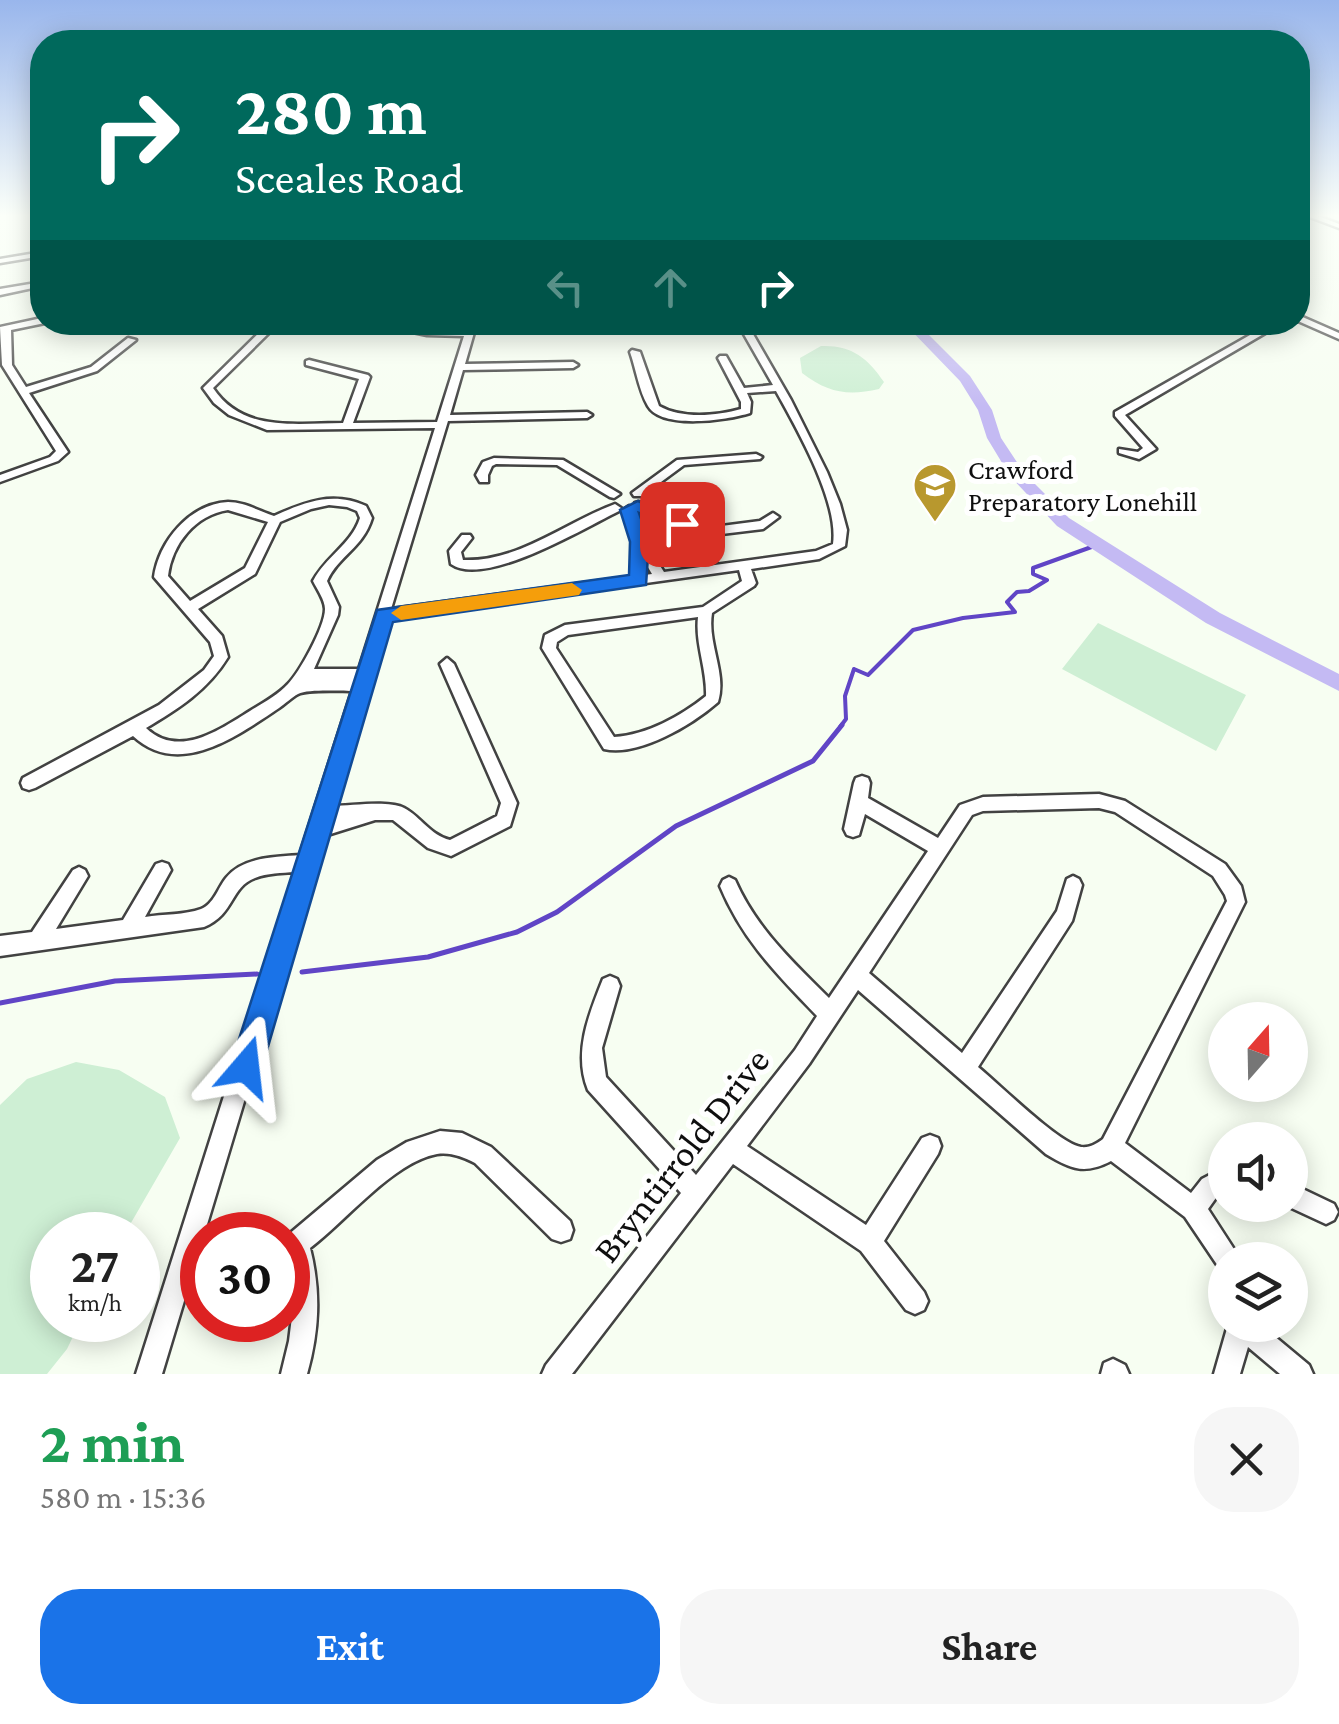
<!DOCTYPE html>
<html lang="en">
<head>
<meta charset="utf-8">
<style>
	:root { --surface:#fff; --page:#f6f6f6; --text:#222; --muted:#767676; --accent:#1a73e8 }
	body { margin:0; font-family:"Crimson Pro",serif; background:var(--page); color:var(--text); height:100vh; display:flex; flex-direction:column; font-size:38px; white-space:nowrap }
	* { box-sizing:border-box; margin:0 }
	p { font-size:32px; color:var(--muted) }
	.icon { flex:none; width:55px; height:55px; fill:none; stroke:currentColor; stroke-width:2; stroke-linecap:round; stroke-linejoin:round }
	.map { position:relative; height:1374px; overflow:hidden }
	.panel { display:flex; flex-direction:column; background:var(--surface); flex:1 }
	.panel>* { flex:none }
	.hud { position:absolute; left:30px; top:30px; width:1280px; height:305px; border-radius:40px; box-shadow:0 5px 25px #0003; background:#00695c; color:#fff; overflow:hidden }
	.needle { width:65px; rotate:20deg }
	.fabs { position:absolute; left:1208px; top:1002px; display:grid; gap:20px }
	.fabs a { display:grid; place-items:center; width:100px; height:100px; border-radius:50%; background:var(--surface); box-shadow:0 5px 25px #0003; font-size:50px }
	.speed { position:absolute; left:30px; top:1212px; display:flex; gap:20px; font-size:50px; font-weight:700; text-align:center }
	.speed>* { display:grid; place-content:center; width:130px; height:130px; border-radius:50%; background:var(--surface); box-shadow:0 5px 25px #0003; line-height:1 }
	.speed small { font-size:25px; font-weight:400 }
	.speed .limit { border:15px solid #d22; background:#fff; color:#111 }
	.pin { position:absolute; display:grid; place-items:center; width:85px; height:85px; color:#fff; margin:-42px; border-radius:20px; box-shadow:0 5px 15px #0006 }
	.me { position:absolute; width:110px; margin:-55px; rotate:17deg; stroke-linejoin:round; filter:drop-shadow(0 0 8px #0008) }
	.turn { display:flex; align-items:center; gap:35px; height:210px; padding:0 40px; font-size:45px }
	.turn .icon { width:130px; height:130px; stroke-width:2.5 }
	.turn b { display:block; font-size:70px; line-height:85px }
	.lanes { display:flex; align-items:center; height:95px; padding:0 40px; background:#0003; justify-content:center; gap:50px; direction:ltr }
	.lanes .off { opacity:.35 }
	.round { display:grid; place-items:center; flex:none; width:105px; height:105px; border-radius:40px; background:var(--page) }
	.summary { display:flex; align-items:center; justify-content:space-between; height:170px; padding:0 40px }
	h1 { font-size:60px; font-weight:700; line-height:75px; color:#1e9e55 }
	.button { display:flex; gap:20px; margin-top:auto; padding:20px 40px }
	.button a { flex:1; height:115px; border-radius:40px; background:var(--accent); color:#fff; font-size:40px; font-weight:700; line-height:115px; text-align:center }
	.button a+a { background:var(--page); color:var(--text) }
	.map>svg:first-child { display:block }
</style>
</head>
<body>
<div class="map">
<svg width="1339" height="1374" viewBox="0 0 1339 1374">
	<rect width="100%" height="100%" fill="#f7fef2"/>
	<path fill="#ceefd4" d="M821,346C851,345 867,357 884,382L879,389C848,396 828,393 802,373L800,358Z
		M1098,623L1246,695L1216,751L1062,669Z
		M76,1062L119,1070L165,1097L180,1138L124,1235H52V1320H81L67,1349L47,1374H0V1105L27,1079Z"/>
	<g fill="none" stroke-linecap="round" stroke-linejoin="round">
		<path stroke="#6045c6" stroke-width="4" d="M840,727L846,719L845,696L854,669L868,675L913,630L963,618L1015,612L1007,602L1017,592L1029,591L1047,580L1033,574V568L1097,545"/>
		<path stroke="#6045c6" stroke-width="5" d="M302,972L428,957L517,932L557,912L676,826L813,761L842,725
			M0,1003L115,981L257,974"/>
		<path fill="#c4baf3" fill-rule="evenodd" d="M903,322H916L970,376L992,410L1001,438L1024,473L1069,518L1220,613L1339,674V691L1206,623L1057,526L1010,476L987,438L978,410L960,381Z"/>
		<defs>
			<path id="minor" d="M1302,214H1313L1339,224V228Z
				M42,252V256L0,263V259Z
				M42,282V286L0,295V289Z
				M1298,315L1339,333V339L1298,321Z
				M42,318V322L45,323L11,330L12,365L26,387L91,367L128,338L136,340L97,371L29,393L68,452L58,461L0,482V475L50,457L56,451L2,365L0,327Z
				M270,322H280L213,388C243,433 296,423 343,423L359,379L306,365V361L309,360L368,375L370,377L353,423L437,422L464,336L427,335L365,322C399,322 432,329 466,330L468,322H477L465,364L573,362L578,365L573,368L463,370L450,415L587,412L592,415L587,418L448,421L391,609L652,574L633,542L623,510L629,506L635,510L645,542L664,572L816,551L833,544C839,502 797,429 776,391L747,393L751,402L750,413C728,420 662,430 648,406C639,391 636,369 630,352L632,350L640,352L659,406C682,419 716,416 741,409V402L718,358L720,356H726L744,388L773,385L737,322H746L791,400L827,472L840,504L847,530L845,546L819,559L751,569L756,583L754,586L712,613C707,644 727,673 718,702C693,724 639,757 604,749L542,648L545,635L565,625L703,607L742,581L739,570L388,619L332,806C352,806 388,800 404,808C421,817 430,835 450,840L497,816L501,803L440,664L447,658L454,664L517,803L510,826L451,856L428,848L393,820H375L324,836L317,859L318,862L314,869L162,1374H136L295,872C282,873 267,873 255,878C230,887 235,914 204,927L0,956V936L32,932L73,870L79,867L85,870L88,876L56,929L123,920L156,864L162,862L168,864L171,870L145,917C163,914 185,915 201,909C214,904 218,888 226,878C242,857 275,857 300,855L352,691C339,691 308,689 298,694C292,697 285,704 279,708C237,736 179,779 133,736L35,788L29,790L23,788L21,783L23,778L159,705L204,670L214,656L210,642L154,577C159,542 189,504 228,502C244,502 259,511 274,516C305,502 333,491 366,506L372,518C363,548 339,555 327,581L339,607L338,615L314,669H359L435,428L267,430L229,415L214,403L203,388ZM329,505L347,507L357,511L360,518C351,545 326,556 313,581C317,589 325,600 325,609C325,627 299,673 288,684C278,695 263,703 250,711C219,730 179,759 146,728C178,709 208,690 228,657L222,636L198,609L255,574L280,522L311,509ZM228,510L268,522L245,568L190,601L168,576C172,544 195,515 228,510ZM698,617C695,644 707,669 706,696C681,716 647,735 614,737L556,648L557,642L568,635Z
				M792,322H802V323L798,326Z
				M1273,322H1284L1125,415L1156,449L1139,459L1119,453V449L1138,452L1143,448L1115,416V412Z
				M756,454L762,457L760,459L684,465L642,496H634L632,493L677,460Z
				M494,458L563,460L620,494L614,498L610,497L557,465L496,464L492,466L488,475V482H480L476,475L483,462Z
				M639,502L706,528L760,521L773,513L779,517L763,529L705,536L635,509V503Z
				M615,504L621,508L619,511C584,528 485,588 451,564L449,551L462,535H470L472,538L461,552L463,560C519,562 564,523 615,504Z
				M862,776L868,778L870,783L868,798L938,838L960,805L983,797L1099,794L1125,801L1225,864L1241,886L1245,902L1125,1143L1191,1193L1202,1179L1225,1167V1192L1218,1195L1208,1209L1241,1260H1225V1271L1220,1269L1185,1217L1111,1161C1084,1175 1071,1169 1046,1154L858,990L809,1064L747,1146L866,1225L922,1138L930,1135L938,1138L941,1146L938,1154L884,1241L924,1292L928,1301L924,1310L915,1314L906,1310L861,1251L733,1164L572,1374H542L546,1365L681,1193L588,1090C573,1053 589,1014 603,979L610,976L617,979L620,986L602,1048L606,1077L696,1175L795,1050L817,1016C777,974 743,941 720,886L723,880L729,877L735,880C756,928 793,962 829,998L928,851L865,814L859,835L853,837L847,835L844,829L854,783L856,778ZM1099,808L1115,812L1213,876L1225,895L1227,901L1103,1139C1096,1144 1090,1148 1081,1147C1058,1143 999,1084 978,1067L1072,921L1082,885L1079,879L1073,876L1067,879L1057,911L962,1053L869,973L972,815L983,811Z
				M440,1131L462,1133L491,1147L570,1221L573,1230L570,1239L561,1242L552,1239L475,1163C463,1157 451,1152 437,1154C393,1162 346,1221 310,1248C321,1292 319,1331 307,1374H281L289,1341L293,1309L288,1235L377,1160L407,1142Z
				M1290,1183L1334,1204L1338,1212L1334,1220L1326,1224L1285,1205H1290Z
				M1228,1325H1261L1309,1365L1313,1374H1280L1248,1347L1240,1374H1214Z
				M1113,1359L1125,1365L1129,1374H1101L1104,1363Z"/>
		</defs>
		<use href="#minor" stroke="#424242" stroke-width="5"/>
		<use href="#minor" fill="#fff" fill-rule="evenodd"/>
	</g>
	<linearGradient id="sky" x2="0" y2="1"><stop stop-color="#99b6ec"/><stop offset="0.53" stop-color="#fbfff9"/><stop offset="1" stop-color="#fbfff9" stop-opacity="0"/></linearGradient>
	<rect width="1339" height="407" fill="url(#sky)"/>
	<path fill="#1a73e8" stroke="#114b97" stroke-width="2.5" d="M638,501L691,524L682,530L639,513L649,542L646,585L393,622L262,1067L257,1079L246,1083L235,1079L230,1067L377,610L629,575L630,542L620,510Z"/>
	<path fill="#f59e0b" d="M572,583L582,590L579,595L401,620L391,613L401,606Z"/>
	<defs>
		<symbol id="school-pin" viewBox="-11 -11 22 30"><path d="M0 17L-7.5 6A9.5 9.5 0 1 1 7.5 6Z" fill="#b8982e" stroke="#fff"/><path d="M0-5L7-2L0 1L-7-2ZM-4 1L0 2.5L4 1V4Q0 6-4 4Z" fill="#fff"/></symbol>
	</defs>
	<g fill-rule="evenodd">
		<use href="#school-pin" x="910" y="460" width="50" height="68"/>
	</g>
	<g text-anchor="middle" stroke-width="10" stroke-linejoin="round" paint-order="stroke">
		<g font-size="28" fill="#0f0f0f" stroke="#fff" text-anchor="start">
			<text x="968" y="479">Crawford<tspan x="968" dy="32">Preparatory Lonehill</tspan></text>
		</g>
		<g font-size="38" fill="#0f0f0f" stroke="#fff">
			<text transform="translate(681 1155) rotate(-52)" y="13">Bryntirrold Drive</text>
		</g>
	</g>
</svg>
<div class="fabs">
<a><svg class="needle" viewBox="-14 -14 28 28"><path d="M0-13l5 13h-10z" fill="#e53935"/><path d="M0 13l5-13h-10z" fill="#767676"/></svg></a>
<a><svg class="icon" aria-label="sound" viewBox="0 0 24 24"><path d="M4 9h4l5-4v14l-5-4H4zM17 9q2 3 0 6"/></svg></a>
<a><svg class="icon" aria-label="layers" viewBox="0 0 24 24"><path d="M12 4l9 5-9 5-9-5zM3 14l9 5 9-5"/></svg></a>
</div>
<div class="speed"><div>27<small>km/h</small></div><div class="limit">30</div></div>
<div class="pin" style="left:682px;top:524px;background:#d93025"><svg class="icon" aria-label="arrive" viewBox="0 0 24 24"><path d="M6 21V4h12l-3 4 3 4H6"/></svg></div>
<svg class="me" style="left:246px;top:1067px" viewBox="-20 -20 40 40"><path d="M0-17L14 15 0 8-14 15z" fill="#1a73e8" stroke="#fff" stroke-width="4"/></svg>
<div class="hud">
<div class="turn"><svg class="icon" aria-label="right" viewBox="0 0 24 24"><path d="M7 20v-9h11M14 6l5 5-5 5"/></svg><div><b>280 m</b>Sceales Road</div></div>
<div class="lanes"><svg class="icon off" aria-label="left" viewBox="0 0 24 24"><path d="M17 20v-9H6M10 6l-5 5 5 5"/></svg><svg class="icon off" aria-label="ahead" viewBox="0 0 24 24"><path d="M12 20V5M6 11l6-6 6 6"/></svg><svg class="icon" aria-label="right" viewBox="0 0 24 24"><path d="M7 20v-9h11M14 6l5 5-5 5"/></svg></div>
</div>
</div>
<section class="panel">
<div class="summary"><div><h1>2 min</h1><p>580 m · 15:36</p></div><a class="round"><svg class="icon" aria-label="close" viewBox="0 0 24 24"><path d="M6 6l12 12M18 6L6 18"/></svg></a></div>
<div class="button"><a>Exit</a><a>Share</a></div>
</section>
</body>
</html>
